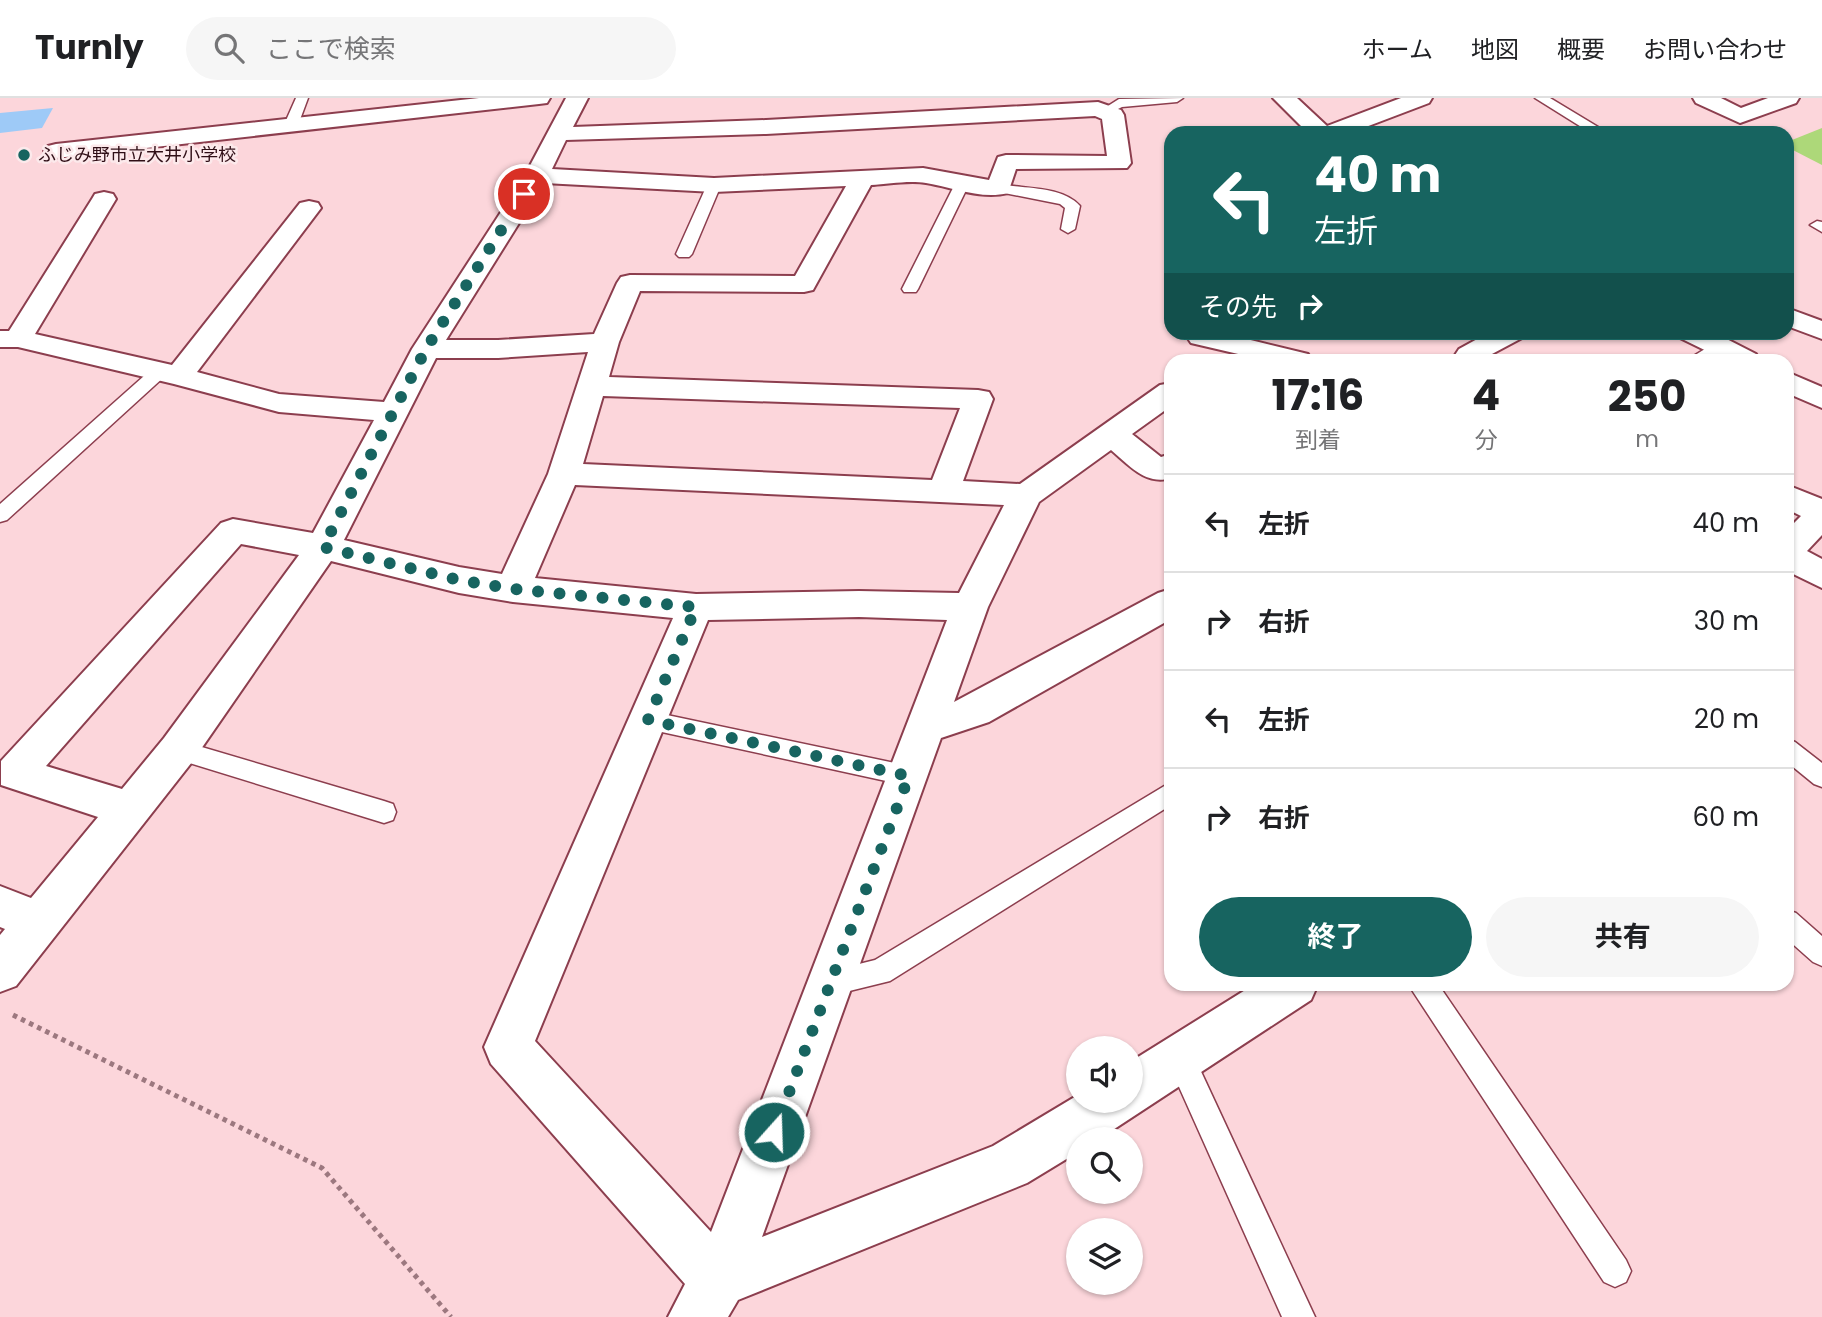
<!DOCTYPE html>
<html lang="ja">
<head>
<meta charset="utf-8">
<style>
	:root { --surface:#fff; --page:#f6f6f6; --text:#202124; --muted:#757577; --line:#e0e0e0; --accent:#176460 }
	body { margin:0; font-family:Poppins,"Noto Sans JP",sans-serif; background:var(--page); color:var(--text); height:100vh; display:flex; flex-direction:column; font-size:26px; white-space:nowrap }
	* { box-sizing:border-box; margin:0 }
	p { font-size:23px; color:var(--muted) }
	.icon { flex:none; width:38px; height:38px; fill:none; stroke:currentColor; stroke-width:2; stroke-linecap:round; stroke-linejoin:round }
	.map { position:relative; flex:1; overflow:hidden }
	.drawer { position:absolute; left:1164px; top:256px; width:630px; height:637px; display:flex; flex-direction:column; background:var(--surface); border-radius:21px; box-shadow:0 2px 5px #0004 }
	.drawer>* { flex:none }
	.hud { position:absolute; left:1164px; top:28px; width:630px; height:214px; border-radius:21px; box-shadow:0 2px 5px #0004; background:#176460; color:#fff; overflow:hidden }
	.tools { position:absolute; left:1066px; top:938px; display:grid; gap:14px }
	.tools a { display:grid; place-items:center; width:77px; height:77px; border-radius:50%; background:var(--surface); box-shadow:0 2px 5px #0004; font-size:35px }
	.pin { position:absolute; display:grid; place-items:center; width:60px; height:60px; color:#fff; margin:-30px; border:4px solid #fff; border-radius:50%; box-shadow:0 2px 7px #0007 }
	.me { position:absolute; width:77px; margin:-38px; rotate:20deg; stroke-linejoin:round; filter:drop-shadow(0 0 5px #0008) }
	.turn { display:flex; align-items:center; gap:24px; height:147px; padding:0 35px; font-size:32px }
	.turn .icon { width:91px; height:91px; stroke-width:2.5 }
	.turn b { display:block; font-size:49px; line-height:60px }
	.then { display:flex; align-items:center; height:66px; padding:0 35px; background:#0003; gap:14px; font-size:26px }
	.eta { display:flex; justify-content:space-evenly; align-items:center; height:119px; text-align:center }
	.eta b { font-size:42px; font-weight:700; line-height:49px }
	.button { display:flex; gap:14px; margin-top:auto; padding:14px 35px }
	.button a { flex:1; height:80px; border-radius:42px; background:var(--accent); color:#fff; font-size:28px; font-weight:700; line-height:80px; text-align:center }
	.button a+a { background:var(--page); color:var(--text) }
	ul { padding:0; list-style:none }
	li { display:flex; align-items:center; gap:21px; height:98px; padding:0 35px; border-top:2px solid var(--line) }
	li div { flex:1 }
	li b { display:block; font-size:26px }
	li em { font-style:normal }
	header { display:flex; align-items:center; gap:42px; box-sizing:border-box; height:98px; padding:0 35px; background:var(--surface); border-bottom:2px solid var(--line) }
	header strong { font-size:33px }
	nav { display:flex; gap:38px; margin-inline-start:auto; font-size:24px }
	.search { width:490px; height:63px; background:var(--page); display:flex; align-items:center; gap:18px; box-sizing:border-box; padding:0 24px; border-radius:38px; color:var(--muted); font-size:26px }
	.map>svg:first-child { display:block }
</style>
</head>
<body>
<header>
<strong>Turnly</strong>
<div class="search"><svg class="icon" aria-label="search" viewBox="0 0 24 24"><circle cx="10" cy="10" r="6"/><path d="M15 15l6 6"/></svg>ここで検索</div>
<nav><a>ホーム</a><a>地図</a><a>概要</a><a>お問い合わせ</a></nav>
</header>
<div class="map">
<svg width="1822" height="1219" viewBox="0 0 1822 1219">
	<rect width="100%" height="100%" fill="#fcd6db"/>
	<path fill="#add879" d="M1822,30V67L1787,49V44Z"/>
	<path fill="#9ecaf7" d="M53,10L42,30L0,35V15Z"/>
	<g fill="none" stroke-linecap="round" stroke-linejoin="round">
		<defs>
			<path id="service" d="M296,0H308L298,27L291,31L284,27Z
				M1183,0L1177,4L1122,9L1106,17L1100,13L1119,1Z
				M1535,0H1550L1608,35H1591Z
				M962,82L969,86L918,191L916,194H904L902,191L955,86Z
				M714,83L721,87L692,156L689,159H679L676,156L707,87Z
				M999,86C1024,91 1062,88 1080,108L1075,131L1068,135L1061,131L1065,110L1060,106L994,93V87Z
				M1817,123L1822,124V134L1810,127Z
				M1718,243L1726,248L1707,262H1687Z
				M159,269L168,274L165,278L7,422L0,424V406L153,270Z
				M648,613L909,668L917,671L921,678L917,685L909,688L648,631L640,629L637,622L640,615Z
				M1787,641L1795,644L1822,665V689L1814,686L1787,664Z
				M178,642L384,703L393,706L396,714L393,722L384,725L170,659L166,652L170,645Z
				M1171,684V707L890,883L829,898L819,894L815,885L819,876L875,862Z
				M1787,812L1796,815L1822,838V868L1813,864L1787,841Z
				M1408,886H1438L1626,1162L1631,1173L1626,1184L1615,1189L1604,1184Z
				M1181,948L1191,952L1315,1219H1282L1167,962L1171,952Z"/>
			<path id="minor" d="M479,0H550L547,5L539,6L56,60L48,58L44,53L48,48L56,46Z
				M566,0H588L573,29L766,22L1098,4L1121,12L1124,17L1131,65L1127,70L1016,71L1008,95C981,102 952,89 926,85C909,82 888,86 871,87L813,192L804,194L640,193L619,244L609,279L978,292L989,294L993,301L963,383L1020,386L1160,287L1171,285V308L1132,336L1161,359L1171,356V380C1146,388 1129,367 1111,352L1039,404L988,509L954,604L1158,495L1171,491V521L989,624L941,640L762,1139L993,1048L1078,997V1003H1130V964L1255,886H1318L1311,902L1099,1041H1078V1054L1027,1085L738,1202L728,1219H668L685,1186L491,966L484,949L673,520L513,504L459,495L331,463L192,664L16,888L0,894V837L5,831L0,829V788L31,800L98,719L1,687V663L221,425L233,421L313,435L374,322L279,314L174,286L18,249H0V233H9L92,101L95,96L104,94L113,96L116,101L35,236L172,267L300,105L309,103L318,105L321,110L197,274L279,296L384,304L412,251L525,77ZM1095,18L1102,21L1107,58L1006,57L998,59L989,82L923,70L714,80L552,71L566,42L766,36ZM544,85L714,94L846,88L795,178L630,177L621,179L617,185L594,236L498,242H446ZM588,254L548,376L502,476L459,469L344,442L436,260H498ZM603,298L960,310L932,382L583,366ZM575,387L1004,407L959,495L859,493L696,496L535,480ZM241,446L299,457L164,640L122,691L46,668ZM859,519L947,522L711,1134L535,943L708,522Z
				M1273,0H1297L1327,28L1401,0H1432L1429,5L1350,35H1308Z
				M1693,0H1721L1741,10L1768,0H1799L1796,5L1740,25L1696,5Z
				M1787,210L1822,223V241L1787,228Z
				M1190,234H1218L1308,256L1312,262H1264L1191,245L1187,239Z
				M1490,234H1526L1522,240L1492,256L1496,262H1458L1455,257L1459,251Z
				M1676,234H1713L1756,256L1760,262H1725L1680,240Z
				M1787,274L1822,289V310L1787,295Z
				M1787,387L1822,401V437L1807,453L1822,461V490L1787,473V432L1801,418L1787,411Z"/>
		</defs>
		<use href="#service" stroke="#8c3e4e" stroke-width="3"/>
		<use href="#minor" stroke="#8c3e4e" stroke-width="4"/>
		<path stroke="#9c787f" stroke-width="5" stroke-dasharray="4.5 4.5" stroke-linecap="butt" d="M13,917L322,1070L451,1219"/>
		<use href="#service" fill="#fff" fill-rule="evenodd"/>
		<use href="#minor" fill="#fff" fill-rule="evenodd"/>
	</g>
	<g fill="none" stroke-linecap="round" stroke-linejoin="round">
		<path stroke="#176460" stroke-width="12" stroke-dasharray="0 21.6" d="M524,96L426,251L323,449L459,482L513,491L696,509L648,622L909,678L774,1034"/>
	</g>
	<circle fill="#176460" stroke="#fce9eb" stroke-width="2.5" cx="24" cy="57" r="7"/>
	<g text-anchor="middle" stroke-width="5" stroke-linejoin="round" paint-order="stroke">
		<g font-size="18" fill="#2f0e16" stroke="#fce9eb" text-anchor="start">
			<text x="38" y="63">ふじみ野市立大井小学校</text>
		</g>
	</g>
</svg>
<div class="tools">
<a><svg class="icon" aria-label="sound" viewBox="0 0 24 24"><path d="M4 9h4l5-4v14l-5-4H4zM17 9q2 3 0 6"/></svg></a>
<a><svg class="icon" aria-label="search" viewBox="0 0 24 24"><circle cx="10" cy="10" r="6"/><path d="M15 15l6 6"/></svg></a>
<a><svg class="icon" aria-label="layers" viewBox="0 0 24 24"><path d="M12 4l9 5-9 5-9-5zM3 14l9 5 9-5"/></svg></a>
</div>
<div class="pin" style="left:524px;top:96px;background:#d93025"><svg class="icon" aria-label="arrive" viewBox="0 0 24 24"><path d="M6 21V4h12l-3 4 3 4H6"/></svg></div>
<svg class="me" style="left:774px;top:1034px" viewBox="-20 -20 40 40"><circle r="17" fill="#176460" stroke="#fff" stroke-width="3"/><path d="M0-11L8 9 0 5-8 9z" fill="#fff"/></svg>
<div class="hud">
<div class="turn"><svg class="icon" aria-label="left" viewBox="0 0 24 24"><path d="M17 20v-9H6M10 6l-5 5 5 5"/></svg><div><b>40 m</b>左折</div></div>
<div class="then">その先<svg class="icon" aria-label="right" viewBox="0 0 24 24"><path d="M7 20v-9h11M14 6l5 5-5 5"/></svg></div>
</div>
<section class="drawer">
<div class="eta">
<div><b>17:16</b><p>到着</p></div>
<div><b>4</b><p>分</p></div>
<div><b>250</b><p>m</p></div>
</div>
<ul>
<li><svg class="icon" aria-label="left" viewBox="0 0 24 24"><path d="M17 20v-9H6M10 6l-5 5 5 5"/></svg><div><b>左折</b></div><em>40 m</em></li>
<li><svg class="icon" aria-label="right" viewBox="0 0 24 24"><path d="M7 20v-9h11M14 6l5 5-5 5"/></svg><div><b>右折</b></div><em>30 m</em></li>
<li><svg class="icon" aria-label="left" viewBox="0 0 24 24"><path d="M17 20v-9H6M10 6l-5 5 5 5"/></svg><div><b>左折</b></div><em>20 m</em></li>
<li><svg class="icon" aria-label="right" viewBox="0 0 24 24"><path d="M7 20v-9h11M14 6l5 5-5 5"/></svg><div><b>右折</b></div><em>60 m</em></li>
</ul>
<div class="button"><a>終了</a><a>共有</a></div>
</section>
</div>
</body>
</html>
